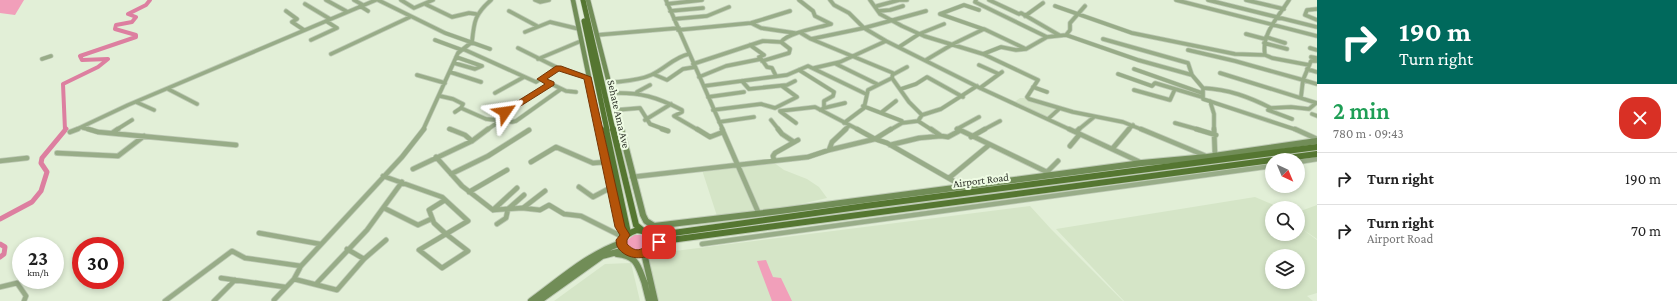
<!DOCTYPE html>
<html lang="en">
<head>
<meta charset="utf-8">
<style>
	:root { --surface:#fff; --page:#f6f6f6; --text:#222; --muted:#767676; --line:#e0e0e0 }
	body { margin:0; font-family:"Crimson Pro",serif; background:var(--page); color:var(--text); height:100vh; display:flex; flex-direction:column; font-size:15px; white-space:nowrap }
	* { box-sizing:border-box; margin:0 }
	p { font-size:13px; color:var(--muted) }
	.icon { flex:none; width:22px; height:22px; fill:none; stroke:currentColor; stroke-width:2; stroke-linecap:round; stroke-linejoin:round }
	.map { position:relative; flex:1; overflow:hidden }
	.panel { display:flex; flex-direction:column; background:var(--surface); width:360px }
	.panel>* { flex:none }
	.guide { background:#00695c; color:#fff; overflow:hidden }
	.needle { width:26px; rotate:136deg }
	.buttons { position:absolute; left:1265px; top:153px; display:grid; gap:8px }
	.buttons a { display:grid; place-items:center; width:40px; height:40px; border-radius:50%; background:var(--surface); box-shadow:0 2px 6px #0003; font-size:20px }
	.speed { position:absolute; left:12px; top:237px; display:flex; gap:8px; font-size:20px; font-weight:700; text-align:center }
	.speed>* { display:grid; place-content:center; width:52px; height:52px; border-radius:50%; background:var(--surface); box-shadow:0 2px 6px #0003; line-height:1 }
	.speed small { font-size:10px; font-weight:400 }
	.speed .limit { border:6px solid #d22; background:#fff; color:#111 }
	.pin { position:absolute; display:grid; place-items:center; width:34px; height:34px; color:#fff; margin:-17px; border-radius:8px; box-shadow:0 2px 6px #0006 }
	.me { position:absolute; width:44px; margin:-22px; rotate:58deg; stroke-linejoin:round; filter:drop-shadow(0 0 3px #0008) }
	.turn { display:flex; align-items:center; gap:14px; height:84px; padding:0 16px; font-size:18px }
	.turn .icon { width:52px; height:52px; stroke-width:2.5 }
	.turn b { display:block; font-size:28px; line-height:34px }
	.round { display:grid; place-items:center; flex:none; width:42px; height:42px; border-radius:16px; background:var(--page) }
	.summary { display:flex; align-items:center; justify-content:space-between; height:68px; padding:0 16px }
	h1 { font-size:24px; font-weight:600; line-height:30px; color:#1e9e55 }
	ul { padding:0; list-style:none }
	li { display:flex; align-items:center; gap:12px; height:52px; padding:0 16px; border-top:1px solid var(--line) }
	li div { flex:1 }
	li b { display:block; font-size:15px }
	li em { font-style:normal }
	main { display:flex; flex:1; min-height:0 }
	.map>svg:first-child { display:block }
</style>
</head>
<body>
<main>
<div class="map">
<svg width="1317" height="301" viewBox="0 0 1317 301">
	<rect width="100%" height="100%" fill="#e2efd7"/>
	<path fill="#d5e5c7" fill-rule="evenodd" d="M1020,98H1025L1057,109L1048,119L1013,103Z
		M773,162L784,170L807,179L819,187L827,198L788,207L717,216L702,170Z
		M1255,197L1281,208H1272V234H1298V226L1317,240V293L1307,296L1313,301H1124L1056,229ZM1272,256H1298V282H1272Z
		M1317,205V239L1298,226V212Z
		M1030,206L1051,229L1123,301H658L649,261L652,256L659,253Z
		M631,263L640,301H554L605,264Z"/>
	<path fill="#f19fba" d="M0,0H24L15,15L0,13Z
		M634,235H641L647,238L649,243C644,254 634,252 626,246V241Z
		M766,260L773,277L781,278L792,301H772L757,261Z"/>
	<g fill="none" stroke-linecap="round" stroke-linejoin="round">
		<path stroke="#dd7fa0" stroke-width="4" d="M65,130L63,84L98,67L108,59L82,60L80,56L136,37V35L115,29L116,25L132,22L136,17L128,14L146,5L150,0"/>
		<path stroke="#dd7fa0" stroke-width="5" d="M0,219L32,202L41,191L47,172L41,163L42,158L66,129
			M0,244L5,247L4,254L0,257"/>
		<defs>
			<path id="street-far1" d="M326,0L346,11
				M354,0L363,5
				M378,0L445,33L490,49
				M401,0L414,8L433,0
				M535,0L540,2L549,0
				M666,0L723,130
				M799,0L813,11L815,16L831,24
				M830,0L834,5L849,13L864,28L886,41L980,88L1071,130
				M870,0L880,14L902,26L924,36L983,54L1001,47L1016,50L1026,49L1047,37L1066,35
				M976,0L975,2L1047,37
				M989,0L1019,14L1021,13L1059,35
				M1176,0L1317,36
				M1208,0L1317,27
				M1246,0L1284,9
				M1289,0C1279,16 1261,34 1265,55L1272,58L1309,65
				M305,4L330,19
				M425,4L452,17L469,13L476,14
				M667,4L702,0
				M360,6L368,11
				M877,6L899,0H907
				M1055,6L1132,33L1235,54L1265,55
				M1085,6L1070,23V30L1066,35L1138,60L1192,75
				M1317,9L1307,10L1305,15L1317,20
				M286,11L297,19L292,22L304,30
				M509,11L537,26
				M670,11L703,8
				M879,11L890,10L903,6
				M940,14L983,29
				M940,14L964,5L979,10
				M1025,16L1043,3
				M674,19L707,16L729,7
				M751,23L761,28L795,33
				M678,30L751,23L790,11
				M525,32L550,22L579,29
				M801,33L811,39L893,73L892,78L909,102L922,115L941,109L977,86
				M1246,34L1265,39
				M597,35L679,28
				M1266,37L1285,43
				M811,39L864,28L926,11
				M1103,39L1188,63L1192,75L1203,88C1228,89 1249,97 1271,108L1268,110L1292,119
				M311,40L337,28L326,21
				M435,40L462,50
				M781,42C789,32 818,28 831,24
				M1264,43L1287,49
				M750,45L764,55L759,57L761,59
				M899,47L919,34L944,24
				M518,48L558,68L587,77
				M1310,48L1317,50
				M463,49L536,82L558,68
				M1188,50L1235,61L1303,80L1301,97
				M331,54L410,17
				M983,54L1038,80L1027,97L1029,99L1073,112L1123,122L1143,130
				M1311,57L1317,58
				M42,59L51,56
				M538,59L581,41
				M762,60L767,67L772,68L776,76
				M926,60L953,44L984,29L1024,48
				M1317,61H1311L1303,80L1317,84
				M454,63L475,69L482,66L456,57
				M693,64L763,41L781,42L790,49L789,53L762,61
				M836,64L877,84
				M979,65L999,74
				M814,68L840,62L886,41
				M1134,69L1202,93
				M1307,69L1317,72
				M799,70L834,92L833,96L824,101V108L820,110
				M450,72L481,82
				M1220,73L1317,103
				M653,74L667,80L683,69L695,67
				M894,74L907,67
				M1118,74L1152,86L1155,83L1202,97
				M417,75L445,83
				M699,77L726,66L761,59
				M541,79L566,91L576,92
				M742,81L749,89L787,85L795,81
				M608,83C622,81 638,81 651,75C665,69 674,57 689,54
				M704,86L787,75L808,66L866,94
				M1033,87L1047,92
				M980,88L1002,72
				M1203,88V99L1297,130
				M168,89L197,104
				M901,89L916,84L927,77L963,97
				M1134,90L1170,100L1175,89
				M637,92L650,85
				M495,93L524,77
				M612,93C640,92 657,97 682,110V112L674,116L698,130
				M440,96L453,99L463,104L461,108L455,112
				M708,97L744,92
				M1210,101L1214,114V130
				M136,102L154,110
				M863,106L902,121V123
				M461,108L486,119L512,122L516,121L561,89
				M824,108L845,103
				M1271,108L1291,107L1309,109L1316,103
				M616,110L640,108L650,124L666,130
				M713,110L761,104L775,108L797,97L782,86
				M780,111L815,107L859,130
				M505,112L551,83
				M781,112L796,123
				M882,112L896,101
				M1312,114L1317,116
				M1048,119L1059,109
				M645,120L671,104
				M771,120L779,130
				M918,121L932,130
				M719,122L754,117
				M844,123L864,108L868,90L892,78
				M1175,123L1200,130
				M83,128L92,130
				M449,129L452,130
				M957,129L960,130
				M75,130L128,105L376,0
				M116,130L132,120
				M423,130L458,53L472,42C474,21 475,14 491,0
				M487,130L501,120
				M844,130L849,126
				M890,130L902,123L918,121L922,115
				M958,130L957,129L979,117
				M983,130L1000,121
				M1078,130L1094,117
				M1128,130L1133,125"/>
			<path id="street" d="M88,129L98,132L236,145
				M450,129L465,135L472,141
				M662,129L668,131
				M697,129L710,137L723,132
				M722,129L759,214
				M778,129L782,134L794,142
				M857,129L875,139L887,143L964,187
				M931,129L941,136
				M958,129L1053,175
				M1069,129L1142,163
				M1141,129L1206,156
				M1196,129L1216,135
				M1214,129L1215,155
				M1295,129L1317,139
				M70,132L78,129
				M1076,132L1079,129
				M112,133L118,129
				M971,137L985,129
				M890,145L919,138L941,136L948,137L959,131L957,129
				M1070,146L1080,134
				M1113,148L1129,129
				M829,150L832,142L846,129
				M57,153L118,156L144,136
				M436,157L462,186L493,210L522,208L540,210L549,205L564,214L581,216L623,237
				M774,160L773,156L775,153L798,140
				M0,161L27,158
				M531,162L556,147L593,163L607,162
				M1298,162L1317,159
				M413,169L472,141L488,129
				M1048,171L1058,161
				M451,174L488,156L529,130
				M383,176L442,197L468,221L446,234
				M632,177L808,157L829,150L875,139L891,129
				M949,178L989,145
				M579,187L593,197L612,187
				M469,192L507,170
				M445,200L429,210L434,223L446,234
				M384,208L418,225L431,219
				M523,208L545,191
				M493,210L517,188
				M497,224L506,218L508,209L524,195
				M259,233L320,244
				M446,234L468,251L442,268L419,250Z
				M702,244L1272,166
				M347,249L364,259
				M221,278L285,287
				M294,279L337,290L364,259L386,240
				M316,284L367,230L402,182
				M0,287L17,283L26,296L24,301
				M274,300L294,279L301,266L402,157L424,129
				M165,301L232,251L245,258L301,266
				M214,301L235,280"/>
			<path id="secondary-far1" d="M573,0L600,130
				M588,0L621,130"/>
			<path id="secondary" d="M600,129L620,227L625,235
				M621,129L643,215L646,221L654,226L780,211L1142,163L1207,157L1317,141
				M644,253L655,301
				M617,254C638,256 638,267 645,284
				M644,281L649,301
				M531,301C560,280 587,255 621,243
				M539,301L602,256L625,250"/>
			<path id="primary-far1" d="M583,0L613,130
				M584,21L607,130"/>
			<path id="primary" d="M606,129L628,233
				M613,129L636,225L642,230
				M637,230L648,232L655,241C645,270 600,243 637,230Z
				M647,232L666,234L865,206L1317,147
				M654,244L663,241L1317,154"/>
		</defs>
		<use href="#street-far1" stroke="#becab5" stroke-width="5"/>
		<use href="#street" stroke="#becab5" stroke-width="6"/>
		<use href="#secondary-far1" stroke="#becab5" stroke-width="6"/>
		<use href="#secondary" stroke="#becab5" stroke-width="8"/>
		<use href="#primary-far1" stroke="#becab5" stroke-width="6"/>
		<use href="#primary" stroke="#becab5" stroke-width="8"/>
		<use href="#street-far1" stroke="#98ac88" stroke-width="3.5"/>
		<use href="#street" stroke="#98ac88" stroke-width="4.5"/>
		<use href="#secondary-far1" stroke="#718d57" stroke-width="4.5"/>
		<use href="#secondary" stroke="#718d57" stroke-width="6"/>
		<use href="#primary-far1" stroke="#557631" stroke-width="5"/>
		<use href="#primary" stroke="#557631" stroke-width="6"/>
	</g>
	<path fill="#b45309" stroke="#753606" d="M556,66H561L591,77L625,227L630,235L627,240V244C640,257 644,245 655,239H663L664,242C662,245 660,245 657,248C655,250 653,253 651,255C638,261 623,257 617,246L616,240L620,235L615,227L584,79L559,71L547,79L554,82V85L508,114H502L500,112L545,84L537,79Z"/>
	<g text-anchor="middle" stroke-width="4" stroke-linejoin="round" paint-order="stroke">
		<g font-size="11" fill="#2f342b" stroke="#effce4">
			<text transform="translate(619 114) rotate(77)" y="4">Sehate Ama Ave</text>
			<text transform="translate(981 180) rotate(-7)" y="4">Airport Road</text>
		</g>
	</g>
</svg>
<div class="buttons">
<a><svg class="needle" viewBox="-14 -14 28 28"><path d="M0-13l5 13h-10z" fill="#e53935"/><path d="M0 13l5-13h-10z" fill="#767676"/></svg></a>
<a><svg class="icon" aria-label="search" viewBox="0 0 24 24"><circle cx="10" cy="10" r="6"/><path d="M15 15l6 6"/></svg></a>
<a><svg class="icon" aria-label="layers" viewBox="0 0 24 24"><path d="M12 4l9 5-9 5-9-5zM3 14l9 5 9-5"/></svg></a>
</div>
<div class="speed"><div>23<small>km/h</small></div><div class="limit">30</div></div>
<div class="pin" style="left:659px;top:242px;background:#d93025"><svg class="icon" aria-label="arrive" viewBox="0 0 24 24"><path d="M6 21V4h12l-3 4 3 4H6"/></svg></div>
<svg class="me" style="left:505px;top:112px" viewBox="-20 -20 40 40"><path d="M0-17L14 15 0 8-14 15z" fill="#b45309" stroke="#fff" stroke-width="4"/></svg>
</div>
<section class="panel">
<div class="guide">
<div class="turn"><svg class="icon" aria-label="right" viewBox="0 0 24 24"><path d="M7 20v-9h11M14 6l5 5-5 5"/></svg><div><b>190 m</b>Turn right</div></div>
</div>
<div class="summary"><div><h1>2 min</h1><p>780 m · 09:43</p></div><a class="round" style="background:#d93025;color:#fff"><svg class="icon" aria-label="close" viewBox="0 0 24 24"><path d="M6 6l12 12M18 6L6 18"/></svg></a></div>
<ul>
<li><svg class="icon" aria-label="right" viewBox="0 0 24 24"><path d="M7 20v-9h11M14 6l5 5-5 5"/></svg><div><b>Turn right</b></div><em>190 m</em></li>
<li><svg class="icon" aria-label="right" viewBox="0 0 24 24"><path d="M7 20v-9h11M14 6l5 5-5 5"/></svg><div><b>Turn right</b><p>Airport Road</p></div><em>70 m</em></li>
</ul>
</section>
</main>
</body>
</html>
